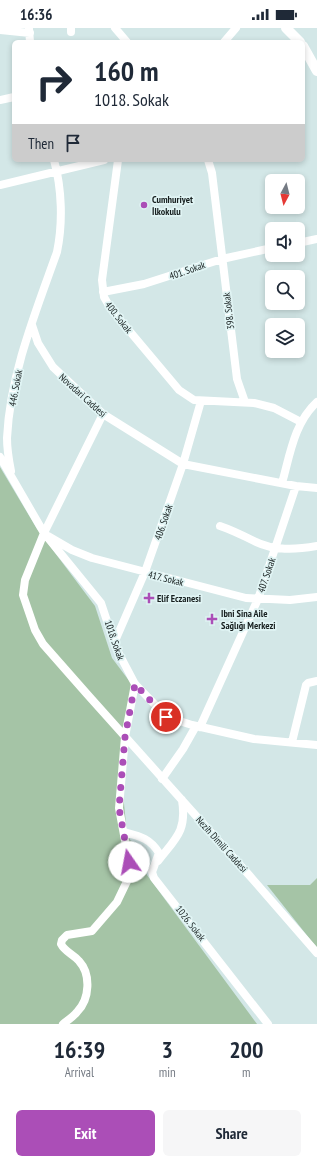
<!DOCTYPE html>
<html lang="en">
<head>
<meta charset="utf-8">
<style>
	:root { --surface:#fff; --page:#f6f6f7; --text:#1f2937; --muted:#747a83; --accent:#ab4eb7 }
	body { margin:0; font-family:"PT Sans Narrow",sans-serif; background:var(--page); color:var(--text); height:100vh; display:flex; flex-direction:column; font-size:15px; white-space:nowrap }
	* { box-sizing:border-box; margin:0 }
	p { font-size:13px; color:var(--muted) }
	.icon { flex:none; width:22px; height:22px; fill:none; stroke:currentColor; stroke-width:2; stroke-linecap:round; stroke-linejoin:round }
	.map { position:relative; height:996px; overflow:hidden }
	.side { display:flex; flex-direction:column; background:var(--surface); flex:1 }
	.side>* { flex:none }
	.hud { position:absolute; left:12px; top:12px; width:293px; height:122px; border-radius:6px; box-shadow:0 2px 6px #0003; background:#fff; color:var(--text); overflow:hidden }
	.needle { width:26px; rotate:187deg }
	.controls { position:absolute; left:265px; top:146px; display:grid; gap:8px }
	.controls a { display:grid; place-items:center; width:40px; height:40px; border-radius:6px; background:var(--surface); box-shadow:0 2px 6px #0003; font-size:20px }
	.pin { position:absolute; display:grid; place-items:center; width:34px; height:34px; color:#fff; margin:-17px; border:2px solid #fff; border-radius:50%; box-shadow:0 1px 4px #0007 }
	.me { position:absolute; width:44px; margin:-22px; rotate:348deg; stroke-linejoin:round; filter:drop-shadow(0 0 3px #0008) }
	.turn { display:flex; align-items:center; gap:14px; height:84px; padding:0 16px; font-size:18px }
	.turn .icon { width:52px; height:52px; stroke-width:2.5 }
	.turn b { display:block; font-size:28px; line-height:34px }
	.then { display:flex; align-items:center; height:38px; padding:0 16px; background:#0003; gap:8px; font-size:15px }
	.eta { display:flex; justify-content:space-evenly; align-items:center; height:68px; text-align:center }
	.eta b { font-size:24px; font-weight:700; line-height:28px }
	.cta { display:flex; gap:8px; margin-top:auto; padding:8px 16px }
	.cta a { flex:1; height:46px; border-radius:6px; background:var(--accent); color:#fff; font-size:16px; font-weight:700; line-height:46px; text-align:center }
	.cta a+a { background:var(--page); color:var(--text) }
	.status { display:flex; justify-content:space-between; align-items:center; height:28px; padding:0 20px; background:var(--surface); direction:ltr }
	.status svg { height:11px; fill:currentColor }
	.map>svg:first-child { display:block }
</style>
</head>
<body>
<div class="status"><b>16:36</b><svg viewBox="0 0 49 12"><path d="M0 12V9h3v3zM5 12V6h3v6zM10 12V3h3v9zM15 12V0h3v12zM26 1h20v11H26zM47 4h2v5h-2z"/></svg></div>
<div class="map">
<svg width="317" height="996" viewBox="0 0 317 996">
	<rect width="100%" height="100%" fill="#d3e7e7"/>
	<path fill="#a5c4a6" d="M0,439L37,501L95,578L112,630L133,658L123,766L127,805L147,847L257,996H0Z
		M317,850V920L267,857H310Z"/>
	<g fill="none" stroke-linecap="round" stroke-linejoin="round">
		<path stroke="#fff" stroke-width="8" d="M115,0L127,14
			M29,1L30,14
			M0,2L30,5
			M71,4V0
			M224,14L236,0
			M0,72L14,69
			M118,132L102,252L104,269L111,281L179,362L194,372L254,375L274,380L301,394
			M208,132L212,145L237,351L245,374
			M0,157L104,132
			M298,215L317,211
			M103,264L144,256L222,231L272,220
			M32,297L38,315L53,339L103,386L183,436L296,458L317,460
			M103,386L44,505L25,552L23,567L35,602L43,616L87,666L249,847L317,925
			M0,429L44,505L101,575L116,620L135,656L167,689L192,697L254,711L317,717
			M11,443C9,433 7,421 7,410C10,346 36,283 57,224C63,195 62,161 54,132
			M282,455C290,427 294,395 317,374
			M220,498C232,502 242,507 254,513C274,523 295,522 317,518
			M48,508L72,522L92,530L246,570L290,572L317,569
			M115,613L145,544L183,436L201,373
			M200,699L258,571L296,458
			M292,714L306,657L308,655L317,653
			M162,751L183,721L196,698
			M124,804C139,808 150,810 159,825L152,844L154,850L268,996
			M158,833C176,810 187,803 182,772
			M63,996C68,992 73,989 77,984C90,971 91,946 79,933C73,926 65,924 61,916L62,912L67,907L92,903L117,874L129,849V834L119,780L125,709L135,656"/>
		<path stroke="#fff" stroke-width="10" d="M286,0L300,14
			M303,18L317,43"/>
	</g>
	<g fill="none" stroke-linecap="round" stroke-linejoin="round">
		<path stroke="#ab4eb7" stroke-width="7" stroke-dasharray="0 12.6" d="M129,834L119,780L125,709L135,656L166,689"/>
	</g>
	<g fill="#ab4eb7" stroke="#e0f4f4" stroke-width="1.5">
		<circle cx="144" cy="177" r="4"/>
		<path d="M147 564h4v4h4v4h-4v4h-4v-4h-4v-4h4z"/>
		<path d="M210 585h4v4h4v4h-4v4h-4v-4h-4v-4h4z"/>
	</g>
	<g text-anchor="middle" stroke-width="3.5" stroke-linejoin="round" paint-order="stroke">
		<g font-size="10" font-weight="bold" fill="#171f1f" stroke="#e0f4f4" text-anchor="start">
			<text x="152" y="175">Cumhuriyet<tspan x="152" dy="12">İlkokulu</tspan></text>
			<text x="157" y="574">Elif Eczanesi</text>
			<text x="221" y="589">Ibni Sina Aile<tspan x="221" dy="12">Sağlığı Merkezi</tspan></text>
		</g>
		<g font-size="10" fill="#171f1f" stroke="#e0f4f4">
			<text transform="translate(187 242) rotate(-19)" y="4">401. Sokak</text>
			<text transform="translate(228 283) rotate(-97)" y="4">398. Sokak</text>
			<text transform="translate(119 289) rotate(52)" y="4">400. Sokak</text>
			<text transform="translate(15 360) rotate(-79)" y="4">446. Sokak</text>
			<text transform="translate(83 367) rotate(42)" y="4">Novadari Caddesi</text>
			<text transform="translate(163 494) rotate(-71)" y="4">406. Sokak</text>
			<text transform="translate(266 547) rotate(-71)" y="4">407. Sokak</text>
			<text transform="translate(166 550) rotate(14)" y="4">417. Sokak</text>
			<text transform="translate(115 612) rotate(71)" y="4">1018. Sokak</text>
			<text transform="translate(222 816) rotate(48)" y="4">Nezih Dimili Caddesi</text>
			<text transform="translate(191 895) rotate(52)" y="4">1026. Sokak</text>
		</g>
	</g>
</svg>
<div class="controls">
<a><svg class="needle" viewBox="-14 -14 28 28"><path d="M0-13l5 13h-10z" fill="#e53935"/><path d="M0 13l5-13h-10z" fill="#747a83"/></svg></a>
<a><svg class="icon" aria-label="sound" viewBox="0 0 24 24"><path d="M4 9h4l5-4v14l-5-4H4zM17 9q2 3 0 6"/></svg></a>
<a><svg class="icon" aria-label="search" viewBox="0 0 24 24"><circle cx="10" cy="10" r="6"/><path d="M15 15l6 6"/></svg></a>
<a><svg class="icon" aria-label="layers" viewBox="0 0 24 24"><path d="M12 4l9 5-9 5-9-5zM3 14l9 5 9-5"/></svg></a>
</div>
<div class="pin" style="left:166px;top:689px;background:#d93025"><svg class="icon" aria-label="arrive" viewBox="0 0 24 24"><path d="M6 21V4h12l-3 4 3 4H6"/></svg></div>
<svg class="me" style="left:129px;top:834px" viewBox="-20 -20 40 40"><circle r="19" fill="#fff"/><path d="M0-13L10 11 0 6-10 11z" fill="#ab4eb7"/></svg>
<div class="hud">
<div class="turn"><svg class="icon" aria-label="right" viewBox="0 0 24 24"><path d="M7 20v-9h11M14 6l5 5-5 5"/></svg><div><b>160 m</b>1018. Sokak</div></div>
<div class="then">Then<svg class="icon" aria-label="arrive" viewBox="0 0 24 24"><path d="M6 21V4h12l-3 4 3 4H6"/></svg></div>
</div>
</div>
<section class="side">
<div class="eta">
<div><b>16:39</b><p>Arrival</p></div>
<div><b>3</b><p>min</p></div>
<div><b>200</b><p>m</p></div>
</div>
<div class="cta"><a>Exit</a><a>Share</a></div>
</section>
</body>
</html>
